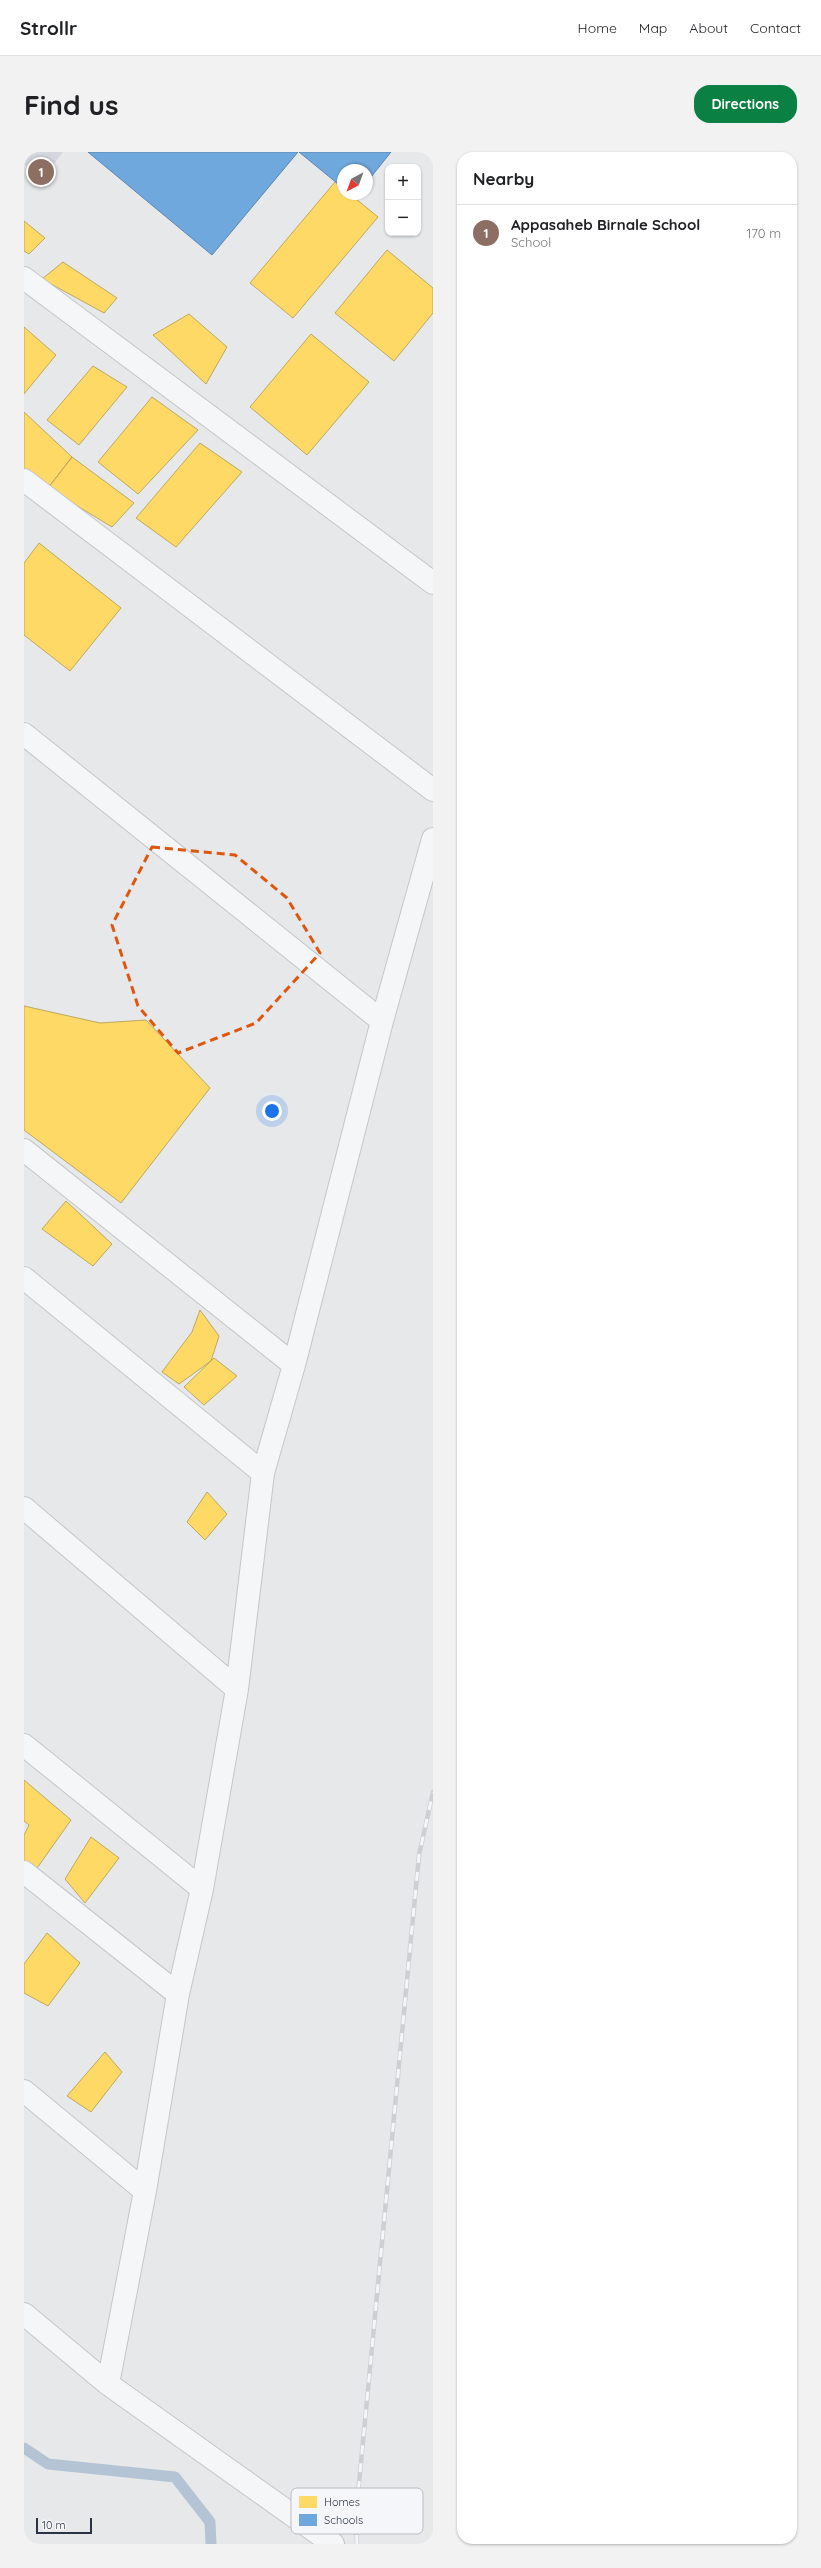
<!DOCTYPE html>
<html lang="en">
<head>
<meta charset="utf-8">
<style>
	body { margin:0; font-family:Quicksand,sans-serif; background:#f2f2f2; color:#202124 }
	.controls { position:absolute; right:12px; top:12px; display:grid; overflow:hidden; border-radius:8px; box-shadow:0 1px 3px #0004 }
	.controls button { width:36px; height:36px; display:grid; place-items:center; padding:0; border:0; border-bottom:1px solid #e0e0e0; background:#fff; color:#202124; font:20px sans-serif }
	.compass { position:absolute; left:313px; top:12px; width:36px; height:36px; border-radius:50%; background:#fff; box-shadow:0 1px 3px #0004; rotate:221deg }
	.scale { position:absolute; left:12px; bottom:10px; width:56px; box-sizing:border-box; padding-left:4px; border:2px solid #2b3445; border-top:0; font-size:11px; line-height:14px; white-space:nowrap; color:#2b3445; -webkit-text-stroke:3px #f4f6f9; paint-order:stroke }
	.you { position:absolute; left:248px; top:959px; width:14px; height:14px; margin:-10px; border:3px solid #fff; border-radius:50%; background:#1a73e8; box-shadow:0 0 0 6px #1a73e833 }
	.badge { display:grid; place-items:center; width:26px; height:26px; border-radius:50%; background:#0b8043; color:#fff; font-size:13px; font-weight:700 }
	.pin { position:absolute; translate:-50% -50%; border:2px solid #fff; box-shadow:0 1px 4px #0006 }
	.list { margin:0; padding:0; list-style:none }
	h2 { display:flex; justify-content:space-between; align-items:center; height:52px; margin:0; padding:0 16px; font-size:17px }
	h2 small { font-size:13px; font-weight:400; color:#757577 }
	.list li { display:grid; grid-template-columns:26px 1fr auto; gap:12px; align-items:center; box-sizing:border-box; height:56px; padding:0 16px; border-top:1px solid #e0e0e0 }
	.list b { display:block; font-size:15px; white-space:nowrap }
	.list p { margin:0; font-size:13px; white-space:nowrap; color:#757577 }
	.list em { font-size:13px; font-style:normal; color:#757577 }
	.map { position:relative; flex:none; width:409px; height:2392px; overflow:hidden; border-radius:16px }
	header { display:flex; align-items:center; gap:24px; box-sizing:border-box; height:56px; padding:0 20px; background:#fff; border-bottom:1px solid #e0e0e0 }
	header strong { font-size:19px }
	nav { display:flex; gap:22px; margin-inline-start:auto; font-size:14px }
	.intro { display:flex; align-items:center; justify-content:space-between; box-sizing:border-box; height:96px; padding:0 24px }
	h1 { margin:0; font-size:28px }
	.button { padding:10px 18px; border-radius:16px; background:#0b8043; color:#fff; font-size:14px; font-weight:700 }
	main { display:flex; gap:24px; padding:0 24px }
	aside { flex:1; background:#fff; border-radius:16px; box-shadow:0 1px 3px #0004 }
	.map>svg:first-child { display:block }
	.built { fill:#d4d7dd }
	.homes { fill:#ffd966; stroke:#bfa85c }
	.schools { fill:#6fa8dc; stroke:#5b85af }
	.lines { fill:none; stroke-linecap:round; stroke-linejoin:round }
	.stream { stroke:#b4c4d5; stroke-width:11 }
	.street-casing { stroke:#c4c6c8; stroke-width:24 }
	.street { stroke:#f5f6f7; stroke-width:22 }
	.rail-casing { stroke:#cecfd2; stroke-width:4.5 }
	.rail { stroke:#f4f6f9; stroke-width:3; stroke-dasharray:9; stroke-linecap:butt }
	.marked { fill:none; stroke:#df570f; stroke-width:3; stroke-dasharray:8 5; stroke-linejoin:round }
	.key { fill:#f4f6f9; stroke:#b8bcc3; stroke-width:1 }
	.key-label { font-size:11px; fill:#2b3445 }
</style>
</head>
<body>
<header>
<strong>Strollr</strong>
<nav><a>Home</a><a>Map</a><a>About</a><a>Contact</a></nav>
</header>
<div class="intro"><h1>Find us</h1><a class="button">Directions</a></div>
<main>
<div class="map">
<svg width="409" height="2392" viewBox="0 0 409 2392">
	<rect width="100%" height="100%" fill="#e6e8ea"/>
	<path class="built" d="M0,0H39L18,27L0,12Z"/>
	<path class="homes" d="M311,30L319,36V42H326L354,65L269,166L226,131Z
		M0,69L21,86L5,102L0,99Z
		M363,98L409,136V161L370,209L311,161Z
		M39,110L93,146L80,161L18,127Z
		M165,162L203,195L182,232L129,183Z
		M0,175L32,203L0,242Z
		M287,182L345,230L283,303L226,255Z
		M69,214L103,235L55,293L23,268Z
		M128,245L174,278L114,342L74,310Z
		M0,260L48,305L24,336L0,316Z
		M176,291L218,320L152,395L112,366Z
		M48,305L110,351L88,375L24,336Z
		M15,391L97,456L46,519L0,483V411Z
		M0,854L76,871L122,868L186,936L97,1051L0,978Z
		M42,1049L88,1092L69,1114L18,1077Z
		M176,1158L195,1184L187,1209L155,1232L138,1220L168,1180Z
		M190,1206L213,1224L180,1253L160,1235Z
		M183,1340L203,1362L181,1388L163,1370Z
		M0,1628L47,1668L11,1719L0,1710V1683L5,1673L0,1669Z
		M67,1685L95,1706L61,1751L41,1727Z
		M23,1781L56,1811L24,1854L0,1841V1812Z
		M81,1900L98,1920L67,1960L43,1944Z"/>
	<path class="schools" d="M64,0H274L188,103Z
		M275,0H367L343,30V18H319V36Z"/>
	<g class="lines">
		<path class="stream" d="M0,2296L24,2312L151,2325L186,2370L187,2392"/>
		<defs>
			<path id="street" d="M0,126L409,431
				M0,328L409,638
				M0,582L358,869
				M0,998L270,1213
				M0,1126L239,1321
				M0,1356L213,1537
				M0,1593L178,1737
				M0,1720L154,1842
				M0,1939L121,2039
				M0,2162L84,2232L309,2392
				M84,2232L121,2039L154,1842L178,1737L213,1537L239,1321L270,1213L358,869L409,687"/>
		</defs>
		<use href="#street" class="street-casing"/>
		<use href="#street" class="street"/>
		<defs>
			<path id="rail" d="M333,2392L332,2363L395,1703L409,1640"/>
		</defs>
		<use href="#rail" class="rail-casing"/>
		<use href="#rail" class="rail"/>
	</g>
	<path class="marked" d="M128,695L211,703L263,746L296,801L232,871L154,901L114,854L88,773Z"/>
	<rect x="267" y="2336" width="132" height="46" rx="6" class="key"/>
	<rect x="275" y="2344" width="18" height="12" fill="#ffd966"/>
	<rect x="275" y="2362" width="18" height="12" fill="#6fa8dc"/>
	<g class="key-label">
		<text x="300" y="2354">Homes</text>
		<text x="300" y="2372">Schools</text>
	</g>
</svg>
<div class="controls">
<button>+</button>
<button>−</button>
</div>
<svg class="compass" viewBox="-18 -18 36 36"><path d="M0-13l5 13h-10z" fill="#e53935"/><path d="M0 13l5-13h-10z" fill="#757577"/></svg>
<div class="scale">10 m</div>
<div class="you"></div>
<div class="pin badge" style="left:17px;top:20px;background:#8d6e63">1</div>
</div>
<aside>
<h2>Nearby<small></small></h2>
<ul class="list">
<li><span class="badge" style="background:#8d6e63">1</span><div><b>Appasaheb Birnale School</b><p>School</p></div><em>170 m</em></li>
</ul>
</aside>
</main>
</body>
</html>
